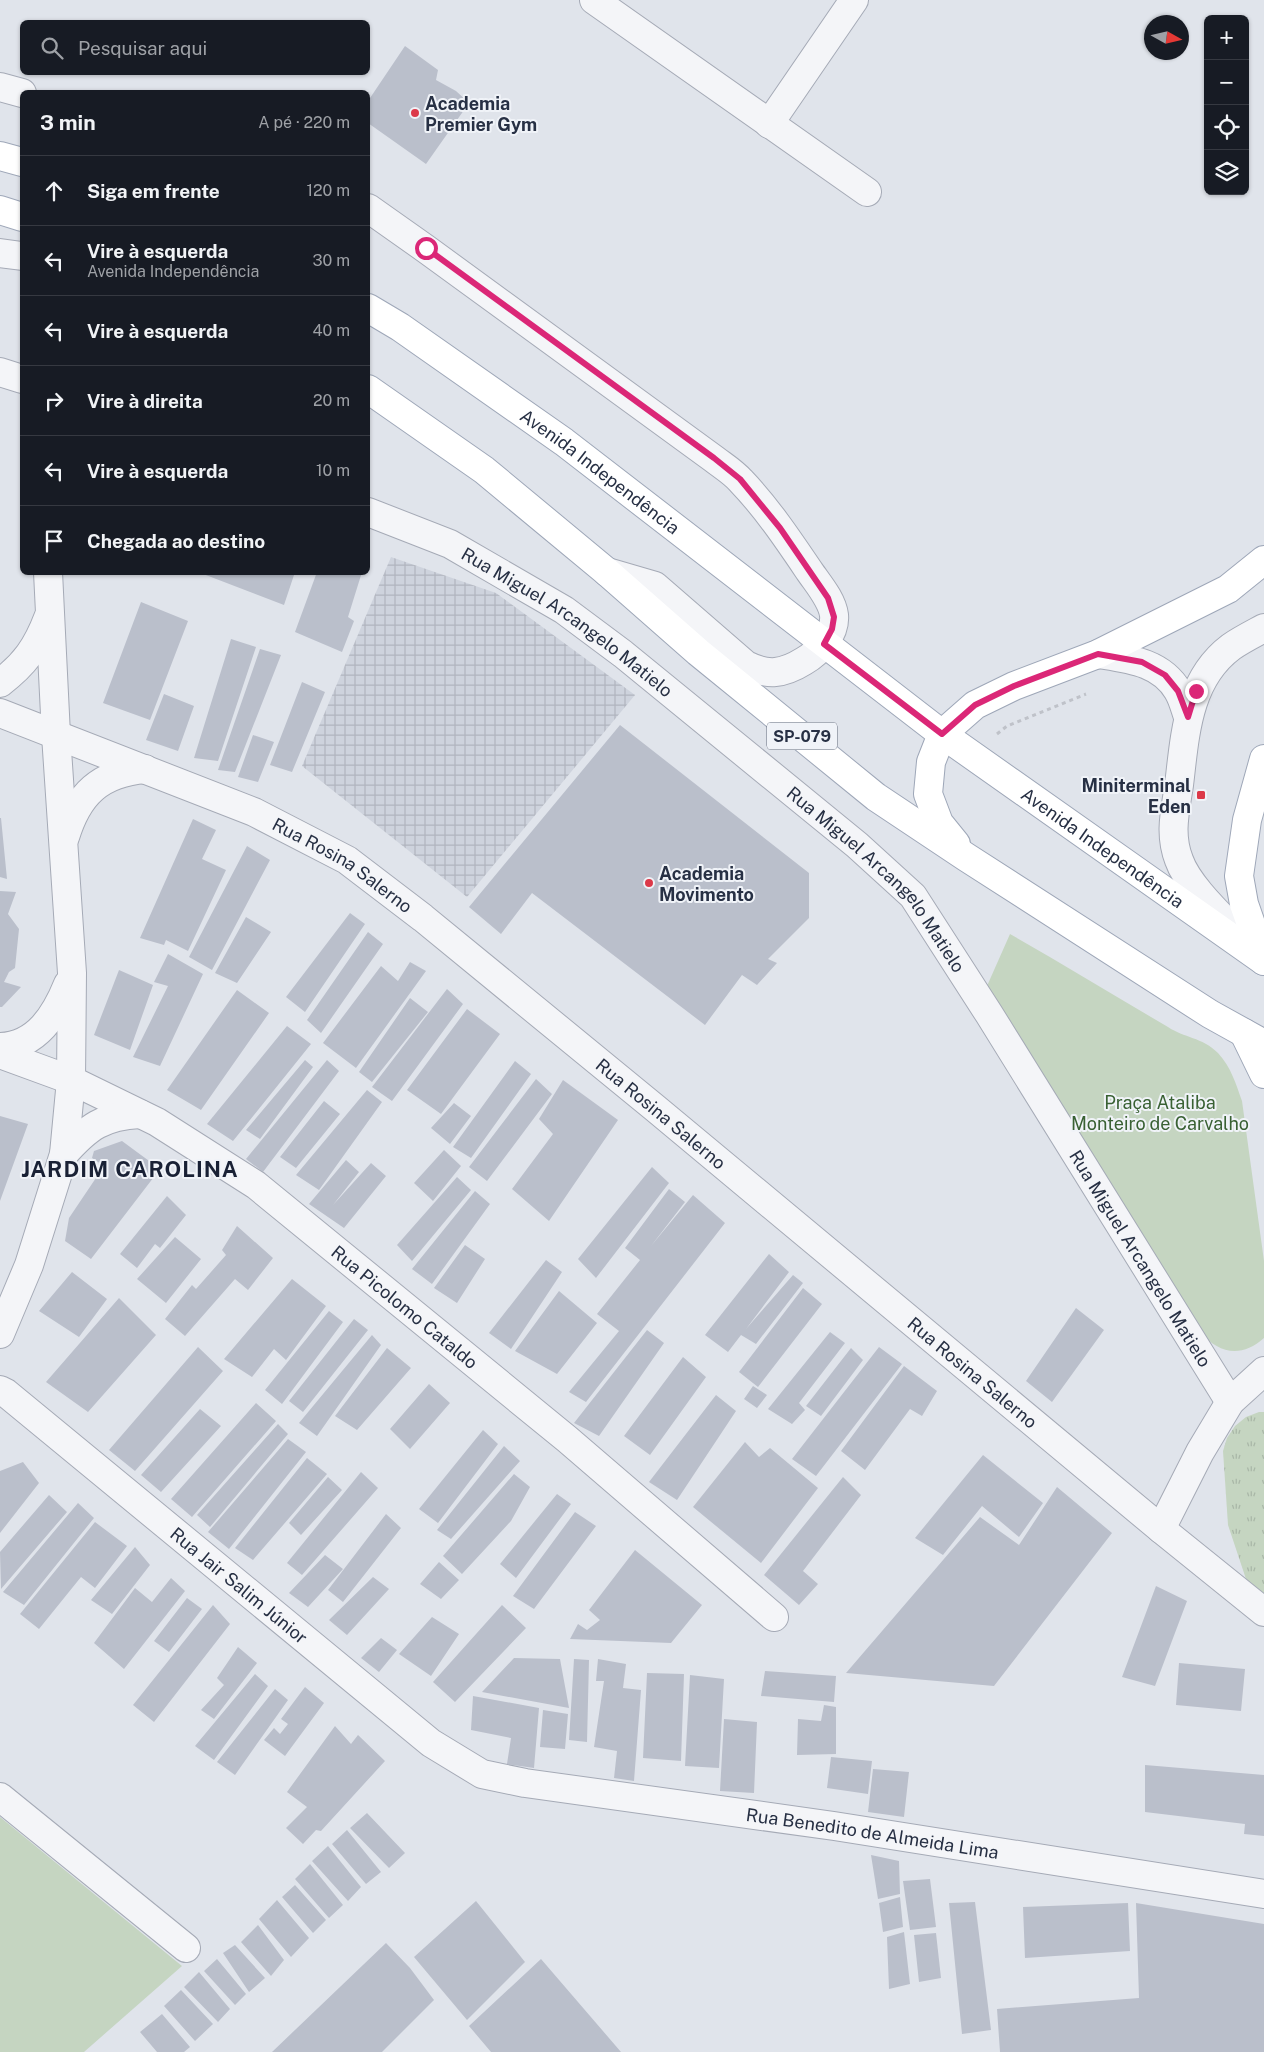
<!DOCTYPE html>
<html lang="pt">
<head>
<meta charset="utf-8">
<style>
	body { margin:0; font-family:"Public Sans",sans-serif; background:#20242c; color:#f1f3f6 }
	.controls { position:absolute; right:15px; top:15px; display:grid; overflow:hidden; border-radius:8px; box-shadow:0 1px 4px #0004 }
	.controls button { width:45px; height:45px; display:grid; place-items:center; padding:0; border:0; border-bottom:1px solid #363941; background:#171b24; color:#f1f3f6; font:25px sans-serif }
	.compass { position:absolute; left:1144px; top:15px; width:45px; height:45px; border-radius:50%; background:#171b24; box-shadow:0 1px 4px #0004; rotate:98deg }
	.stop { position:absolute; width:15px; height:15px; margin:-11px; border:4px solid #db2777; border-radius:50%; background:#fff }
	.stop.end { background:#db2777; border-color:#fff; box-shadow:0 1px 5px #0008 }
	.list { margin:0; padding:0; list-style:none }
	h2 { display:flex; justify-content:space-between; align-items:center; height:65px; margin:0; padding:0 20px; font-size:21px }
	h2 small { font-size:16px; font-weight:400; color:#9ea1a6 }
	.list li { display:grid; grid-template-columns:32px 1fr auto; gap:15px; align-items:center; box-sizing:border-box; height:70px; padding:0 20px; border-top:1px solid #363941 }
	.list b { display:block; font-size:19px; white-space:nowrap }
	.list p { margin:0; font-size:16px; white-space:nowrap; color:#9ea1a6 }
	.list em { font-size:16px; font-style:normal; color:#9ea1a6 }
	.icon { flex:none; width:28px; height:28px; fill:none; stroke:currentColor; stroke-width:2; stroke-linecap:round; stroke-linejoin:round }
	.map { position:relative; flex:none; width:1264px; height:2052px; overflow:hidden }
	.search { position:absolute; background:#171b24; box-shadow:0 1px 4px #0004; left:20px; top:20px; width:350px; height:55px; display:flex; align-items:center; gap:12px; box-sizing:border-box; padding:0 18px; border-radius:8px; color:#9ea1a6; font-size:19px }
	.panel { position:absolute; background:#171b24; box-shadow:0 1px 4px #0004; left:20px; top:90px; width:350px; height:485px; border-radius:8px }
	.map>svg:first-child { display:block }
	.industrial { fill:url(#industrial-grid) }
	.grass { fill:url(#grass-tufts) }
	.park { fill:#c5d5c1 }
	.building { fill:#babfcb }
	.lines { fill:none; stroke-linecap:round; stroke-linejoin:round }
	.minor-casing { stroke:#a5aab6; stroke-width:30 }
	.major-casing { stroke:#9ea7b8; stroke-width:30 }
	.path { stroke:#bfc2c9; stroke-width:3; stroke-dasharray:4 4; stroke-linecap:butt }
	.minor { stroke:#f4f5f8; stroke-width:28 }
	.major { stroke:#fff; stroke-width:28 }
	.route { stroke:#db2777; stroke-width:6 }
	.poi-dot { fill:#dc3949; stroke:#f0f3f8; stroke-width:2 }
	.labels { text-anchor:middle; dominant-baseline:central; stroke-width:4; stroke-linejoin:round; paint-order:stroke }
	.shield { fill:#f0f3f8; stroke:#636a7a; stroke-width:1 }
	.shield-label { font-size:16px; font-weight:bold; fill:#273044 }
	.poi-label { font-size:18px; font-weight:bold; fill:#273044; stroke:#f0f3f8; text-anchor:start }
	.street-label { font-size:18px; fill:#273044; stroke:#f0f3f8 }
	.park-label { font-size:18px; fill:#396133; stroke:#f0f3f8 }
	.district-label { font-size:22px; font-weight:bold; letter-spacing:1px; fill:#192135; stroke:#f0f3f8 }
</style>
</head>
<body>
<div class="map">
<svg width="1264" height="2052" viewBox="0 0 1264 2052">
	<defs>
		<pattern id="industrial-grid" width="8" height="8" patternUnits="userSpaceOnUse" patternTransform="scale(1.25)"><rect width="8" height="8" fill="#ced3dd"/><path d="M0 4h8M4 0v8" fill="none" stroke="#b1b5bf"/></pattern>
		<pattern id="grass-tufts" width="24" height="20" patternUnits="userSpaceOnUse" patternTransform="scale(1.25)"><rect width="24" height="20" fill="#c5d5c1"/><path d="M3 7l-1-3M5 7V3M7 7l1-3M15 17l-1-3M17 17v-4M19 17l1-3" fill="none" stroke="#a9b7a7"/></pattern>
	</defs>
	<rect width="100%" height="100%" fill="#e0e4eb"/>
	<path class="industrial" d="M391,557L496,593L635,695L467,897L302,766Z"/>
	<path class="grass" d="M1259,1412H1264V1598L1248,1585L1228,1525L1223,1451L1227,1438L1235,1426L1246,1417Z"/>
	<path class="park" d="M1010,934C1063,964 1115,996 1168,1027C1184,1038 1202,1037 1218,1053C1231,1067 1236,1084 1242,1101L1264,1261V1338C1242,1358 1218,1354 1201,1332L987,986Z
		M0,1817L182,1966L84,2052H0Z"/>
	<path class="building" d="M405,46L438,70L436,80L456,91L469,103L426,164L368,123V101Z
		M198,572H295L284,605Z
		M317,572H362L348,617L354,621L342,652L295,632Z
		M141,602L188,621L150,720L103,703Z
		M231,639L256,647L218,761L194,758Z
		M260,649L281,655L235,772L218,770Z
		M302,682L325,692L292,772L270,765Z
		M164,694L194,706L178,751L146,740Z
		M620,725L809,873V918L768,959L777,963L757,985L742,975L705,1025L532,893L501,934L469,907Z
		M253,735L274,742L258,782L238,777Z
		M0,818H1L7,879L0,877Z
		M193,819L216,830L202,859L226,870L188,951L166,940L164,945L140,938Z
		M247,846L270,860L212,970L189,957Z
		M0,891L16,892L8,914L19,929L15,968L9,972L4,982L21,987L2,1007H0Z
		M350,913L365,924L305,1012L286,997Z
		M246,917L271,932L237,983L215,973Z
		M368,932L383,944L321,1033L307,1020Z
		M168,954L203,974L160,1066L133,1057L168,986L154,982Z
		M410,962L426,971L356,1068L323,1043L381,966L398,981Z
		M119,970L153,985L130,1050L94,1035Z
		M447,989L463,1004L392,1101L372,1087Z
		M237,990L269,1013L201,1110L167,1090Z
		M410,998L428,1012L372,1082L359,1072Z
		M467,1009L500,1034L441,1114L407,1090Z
		M287,1026L311,1044L233,1141L207,1124Z
		M305,1060L313,1067L260,1139L246,1130Z
		M327,1060L339,1071L263,1172L246,1159Z
		M515,1061L531,1074L471,1158L453,1147Z
		M536,1079L552,1094L487,1181L469,1167Z
		M563,1080L618,1120L549,1221L512,1189L553,1134L539,1119Z
		M367,1090L382,1102L319,1190L296,1175Z
		M324,1101L340,1114L296,1168L280,1157Z
		M454,1103L471,1116L450,1144L431,1128Z
		M0,1116L28,1124L0,1201Z
		M122,1141L160,1169L91,1259L65,1241L69,1218L104,1166L92,1158L94,1151Z
		M444,1150L461,1166L433,1201L414,1183Z
		M346,1160L359,1172L333,1205L371,1163L386,1176L344,1228L309,1204Z
		M652,1167L669,1183L596,1278L578,1259Z
		M457,1177L471,1190L412,1261L397,1245Z
		M669,1189L685,1202L651,1246L693,1195L725,1223L586,1402L569,1392L619,1331L597,1314L640,1260L625,1248Z
		M475,1191L490,1204L432,1284L412,1269Z
		M167,1196L186,1215L160,1248L155,1244L137,1268L120,1254Z
		M237,1226L273,1258L248,1290L235,1279L185,1336L165,1319L192,1285L196,1289L226,1255L222,1250Z
		M175,1237L201,1259L166,1303L137,1279Z
		M465,1245L485,1259L457,1303L434,1288Z
		M769,1254L789,1272L746,1329L793,1275L803,1283L756,1344L741,1335L728,1352L705,1335Z
		M546,1260L562,1272L511,1349L489,1333Z
		M72,1272L107,1299L79,1337L39,1311Z
		M292,1279L326,1306L286,1360L274,1349L252,1377L224,1359Z
		M803,1288L822,1304L758,1387L739,1372Z
		M559,1291L597,1323L557,1374L515,1351Z
		M119,1298L156,1335L88,1412L46,1382Z
		M1076,1308L1104,1330L1052,1402L1026,1381Z
		M329,1311L343,1322L282,1404L265,1390Z
		M354,1319L368,1330L303,1412L289,1401Z
		M647,1330L664,1343L599,1436L574,1423Z
		M830,1332L845,1343L799,1403L805,1410L792,1424L768,1409Z
		M372,1335L381,1345L317,1436L299,1423Z
		M198,1347L223,1371L135,1471L109,1450Z
		M879,1347L902,1364L816,1476L792,1459Z
		M387,1348L411,1368L357,1430L335,1416Z
		M851,1348L863,1360L821,1416L806,1406Z
		M683,1357L706,1377L650,1455L624,1436Z
		M904,1366L937,1391L922,1416L910,1409L865,1470L841,1451Z
		M429,1384L450,1403L410,1449L390,1429Z
		M753,1386L767,1395L757,1408L744,1399Z
		M716,1395L736,1411L677,1500L649,1482Z
		M256,1403L276,1421L192,1517L171,1499Z
		M200,1409L221,1426L161,1492L141,1475Z
		M278,1424L288,1434L210,1527L197,1515Z
		M483,1430L498,1444L438,1523L419,1509Z
		M288,1439L306,1452L229,1549L208,1532Z
		M745,1442L759,1457L770,1448L818,1488L761,1563L693,1507Z
		M504,1446L520,1461L451,1539L437,1530Z
		M983,1455L1043,1503L1019,1537L982,1506L943,1555L915,1538Z
		M307,1458L327,1474L253,1560L235,1548Z
		M23,1462L39,1483L0,1533V1471Z
		M361,1472L378,1488L302,1575L287,1563Z
		M514,1474L530,1487L511,1521L462,1574L443,1556Z
		M328,1477L342,1490L301,1535L289,1523Z
		M843,1477L861,1495L803,1571L818,1584L799,1605L764,1575Z
		M1057,1487L1112,1533L994,1686L846,1673L980,1517L1019,1545Z
		M557,1494L571,1504L516,1578L500,1564Z
		M49,1495L67,1512L1,1589L0,1552Z
		M78,1503L94,1518L24,1605L3,1592Z
		M575,1512L596,1526L534,1609L513,1596Z
		M386,1514L401,1528L343,1602L328,1590Z
		M95,1522L127,1546L95,1588L81,1577L39,1629L20,1614Z
		M135,1547L150,1565L112,1614L91,1600Z
		M635,1550L702,1605L671,1643L570,1639L578,1624L587,1630L600,1620L589,1610Z
		M325,1555L343,1569L308,1607L289,1593Z
		M439,1562L459,1580L441,1599L420,1584Z
		M373,1577L389,1589L347,1635L329,1620Z
		M171,1578L185,1591L124,1669L94,1643L135,1588L152,1602Z
		M1156,1586L1187,1601L1155,1686L1122,1677Z
		M187,1598L202,1609L169,1652L154,1641Z
		M213,1605L230,1624L154,1722L133,1705Z
		M502,1605L526,1628L455,1702L433,1682Z
		M432,1617L459,1634L431,1676L399,1654Z
		M381,1638L397,1650L379,1672L361,1658Z
		M238,1647L257,1663L214,1719L201,1710L224,1685L217,1678Z
		M514,1658L560,1659L569,1708L482,1692Z
		M574,1659L589,1660L587,1742L569,1740Z
		M598,1659L626,1664L623,1688L641,1690L634,1781L614,1778L617,1751L594,1747L604,1681H596Z
		M1179,1663L1245,1669L1241,1711L1176,1705Z
		M765,1671L836,1676L834,1702L761,1696Z
		M647,1673L684,1674L681,1761L643,1758Z
		M255,1674L268,1686L214,1760L195,1746Z
		M690,1675L724,1679L719,1768L685,1766Z
		M305,1687L324,1703L285,1756L264,1740L274,1728L280,1734L288,1724L281,1719Z
		M275,1689L288,1700L235,1775L217,1762Z
		M473,1696L539,1708L534,1768L507,1764L511,1738L471,1730Z
		M824,1705L836,1707V1754L797,1755L798,1719L821,1721Z
		M543,1710L568,1714L565,1749L540,1747Z
		M724,1719L757,1722L754,1793L720,1791Z
		M335,1726L351,1744L358,1735L385,1761L321,1831L316,1830L303,1844L286,1828L307,1807L287,1792Z
		M831,1757L872,1761L868,1794L827,1788Z
		M1145,1765L1264,1775V1836L1244,1834L1245,1824L1145,1812Z
		M873,1769L909,1772L904,1817L868,1812Z
		M367,1813L405,1853L389,1868L350,1828Z
		M347,1830L381,1872L366,1884L332,1844Z
		M328,1846L361,1887L348,1901L312,1861Z
		M871,1855L899,1861L900,1894L878,1899Z
		M310,1864L343,1905L329,1918L295,1879Z
		M930,1879L936,1927L910,1930L903,1881Z
		M295,1885L326,1920L313,1933L282,1897Z
		M900,1897L903,1927L883,1932L879,1903Z
		M277,1900L309,1938L291,1957L259,1919Z
		M476,1901L525,1962L467,2020L414,1957Z
		M975,1902L991,2030L962,2034L949,1903Z
		M1128,1903L1130,1951L1025,1958L1023,1907Z
		M1136,1903L1264,1924V2052H1000L997,2009L1139,1998Z
		M258,1925L284,1960L271,1976L241,1942Z
		M904,1932L910,1984L889,1989L887,1937Z
		M936,1933L941,1978L919,1982L914,1935Z
		M386,1943L410,1968L434,2000L382,2052H272Z
		M235,1945L265,1978L249,1992L223,1953Z
		M217,1959L246,1994L235,2005L204,1971Z
		M541,1959L621,2052H491L469,2026Z
		M199,1972L230,2009L218,2022L184,1987Z
		M181,1990L213,2024L195,2041L164,2006Z
		M162,2014L190,2047L184,2052H157L140,2032Z"/>
	<g class="lines">
		<defs>
			<g id="minor">
				<path d="M594,0L867,192"/>
				<path d="M0,87L22,93"/>
				<path d="M769,124L854,0"/>
				<path d="M368,208L426,249L714,459C723,466 733,472 741,481C767,508 789,541 810,572C819,585 832,600 834,615C836,634 818,653 804,661C783,674 768,676 746,665L655,586L607,572"/>
				<path d="M0,253L22,256"/>
				<path d="M0,372L22,379"/>
				<path id="s1" d="M368,512L450,544L564,610L623,654L857,845L913,896L989,1014L1230,1402"/>
				<path d="M1098,654C1129,659 1161,662 1178,691C1183,699 1185,709 1188,717"/>
				<path d="M0,683C25,664 37,647 48,618"/>
				<path id="s2" d="M0,713L254,812L347,860L423,918L655,1108L1161,1529L1264,1612"/>
				<path d="M65,837C78,794 100,773 145,769"/>
				<path d="M1241,937C1222,917 1188,886 1179,860C1169,834 1175,812 1179,785C1185,736 1187,680 1231,647C1241,640 1253,634 1264,628"/>
				<path d="M0,1047C37,1046 56,1014 68,984"/>
				<path id="s3" d="M0,1054L71,1080L157,1122L256,1185L567,1439L774,1617"/>
				<path d="M64,1154C88,1127 103,1116 140,1114"/>
				<path d="M0,1334L29,1265L64,1154L71,1080L72,973L56,735L48,572"/>
				<path id="s4" d="M0,1390L6,1393L431,1743L482,1774L525,1783L834,1826L1264,1894"/>
				<path d="M1161,1529L1200,1452L1230,1402L1264,1371"/>
				<path d="M0,1797L186,1948"/>
			</g>
			<g id="major">
				<path d="M0,156L22,162"/>
				<path d="M0,210L22,217"/>
				<path id="s5" d="M368,308L400,327L564,442L942,734L1264,961"/>
				<path d="M368,389L484,470L607,572L698,652L876,797L966,857L1210,1014L1264,1044"/>
				<path d="M956,844L939,823L928,794L931,762L942,734L975,705L1014,686L1098,654L1228,589L1264,560"/>
				<path d="M1264,961L1244,904L1239,876L1247,820L1264,759"/>
				<path d="M1244,1033L1264,1074"/>
			</g>
		</defs>
		<use href="#minor" class="minor-casing"/>
		<use href="#major" class="major-casing"/>
		<path class="path" d="M997,734L1007,726L1086,694"/>
		<use href="#minor" class="minor"/>
		<use href="#major" class="major"/>
	</g>
	<g class="lines">
		<path class="route" d="M426,248L714,458L740,479L780,528L828,598L834,617L832,629L824,644L942,734L975,705L1014,686L1098,654L1142,662L1165,675L1178,691L1188,717L1196,691"/>
	</g>
	<g class="poi-dot">
		<circle cx="415" cy="113" r="5"/>
		<rect x="1196" y="790" width="10" height="10" rx="2.5"/>
		<circle cx="649" cy="883" r="5"/>
	</g>
	<g class="labels">
		<rect class="shield" x="767" y="722.5" width="70" height="27" rx="4"/>
		<g class="shield-label">
			<text x="802" y="736">SP-079</text>
		</g>
		<g class="poi-label">
			<text x="425" y="103">Academia<tspan x="425" dy="21">Premier Gym</tspan></text>
			<text x="1191" y="785" text-anchor="end">Miniterminal<tspan x="1191" dy="21">Eden</tspan></text>
			<text x="659" y="873">Academia<tspan x="659" dy="21">Movimento</tspan></text>
		</g>
		<g class="street-label">
			<text stroke="none"><textPath href="#s5" startOffset="284">Avenida Independência</textPath></text>
			<text stroke="none"><textPath href="#s1" startOffset="229">Rua Miguel Arcangelo Matielo</textPath></text>
			<text stroke="none"><textPath href="#s5" startOffset="912">Avenida Independência</textPath></text>
			<text stroke="none"><textPath href="#s2" startOffset="376">Rua Rosina Salerno</textPath></text>
			<text stroke="none"><textPath href="#s1" startOffset="634">Rua Miguel Arcangelo Matielo</textPath></text>
			<text stroke="none"><textPath href="#s2" startOffset="781">Rua Rosina Salerno</textPath></text>
			<text stroke="none"><textPath href="#s1" startOffset="1099">Rua Miguel Arcangelo Matielo</textPath></text>
			<text stroke="none"><textPath href="#s3" startOffset="481">Rua Picolomo Cataldo</textPath></text>
			<text stroke="none"><textPath href="#s2" startOffset="1186">Rua Rosina Salerno</textPath></text>
			<text stroke="none"><textPath href="#s4" startOffset="309">Rua Jair Salim Júnior</textPath></text>
			<text stroke="none"><textPath href="#s4" startOffset="1012">Rua Benedito de Almeida Lima</textPath></text>
		</g>
		<g class="park-label">
			<text x="1160" y="1102">Praça Ataliba<tspan x="1160" dy="21">Monteiro de Carvalho</tspan></text>
		</g>
		<g class="district-label">
			<text x="130" y="1169">JARDIM CAROLINA</text>
		</g>
	</g>
</svg>
<div class="controls">
<button>+</button>
<button>−</button>
<button><svg class="icon" aria-label="locate" viewBox="0 0 24 24"><circle cx="12" cy="12" r="6"/><path d="M12 2v4M12 18v4M2 12h4M18 12h4"/></svg></button>
<button><svg class="icon" aria-label="layers" viewBox="0 0 24 24"><path d="M12 4l9 5-9 5-9-5zM3 14l9 5 9-5"/></svg></button>
</div>
<svg class="compass" viewBox="-18 -18 36 36"><path d="M0-13l5 13h-10z" fill="#e53935"/><path d="M0 13l5-13h-10z" fill="#9ea1a6"/></svg>
<div class="stop" style="left:426px;top:248px"></div>
<div class="stop end" style="left:1196px;top:691px"></div>
<div class="search"><svg class="icon" aria-label="search" viewBox="0 0 24 24"><circle cx="10" cy="10" r="6"/><path d="M15 15l6 6"/></svg>Pesquisar aqui</div>
<section class="panel">
<h2>3 min<small>A pé · 220 m</small></h2>
<ul class="list">
<li><svg class="icon" aria-label="ahead" viewBox="0 0 24 24"><path d="M12 20V5M6 11l6-6 6 6"/></svg><div><b>Siga em frente</b></div><em>120 m</em></li>
<li><svg class="icon" aria-label="left" viewBox="0 0 24 24"><path d="M17 20v-9H6M10 6l-5 5 5 5"/></svg><div><b>Vire à esquerda</b><p>Avenida Independência</p></div><em>30 m</em></li>
<li><svg class="icon" aria-label="left" viewBox="0 0 24 24"><path d="M17 20v-9H6M10 6l-5 5 5 5"/></svg><div><b>Vire à esquerda</b></div><em>40 m</em></li>
<li><svg class="icon" aria-label="right" viewBox="0 0 24 24"><path d="M7 20v-9h11M14 6l5 5-5 5"/></svg><div><b>Vire à direita</b></div><em>20 m</em></li>
<li><svg class="icon" aria-label="left" viewBox="0 0 24 24"><path d="M17 20v-9H6M10 6l-5 5 5 5"/></svg><div><b>Vire à esquerda</b></div><em>10 m</em></li>
<li><svg class="icon" aria-label="arrive" viewBox="0 0 24 24"><path d="M6 21V4h12l-3 4 3 4H6"/></svg><div><b>Chegada ao destino</b></div></li>
</ul>
</section>
</div>
</body>
</html>
